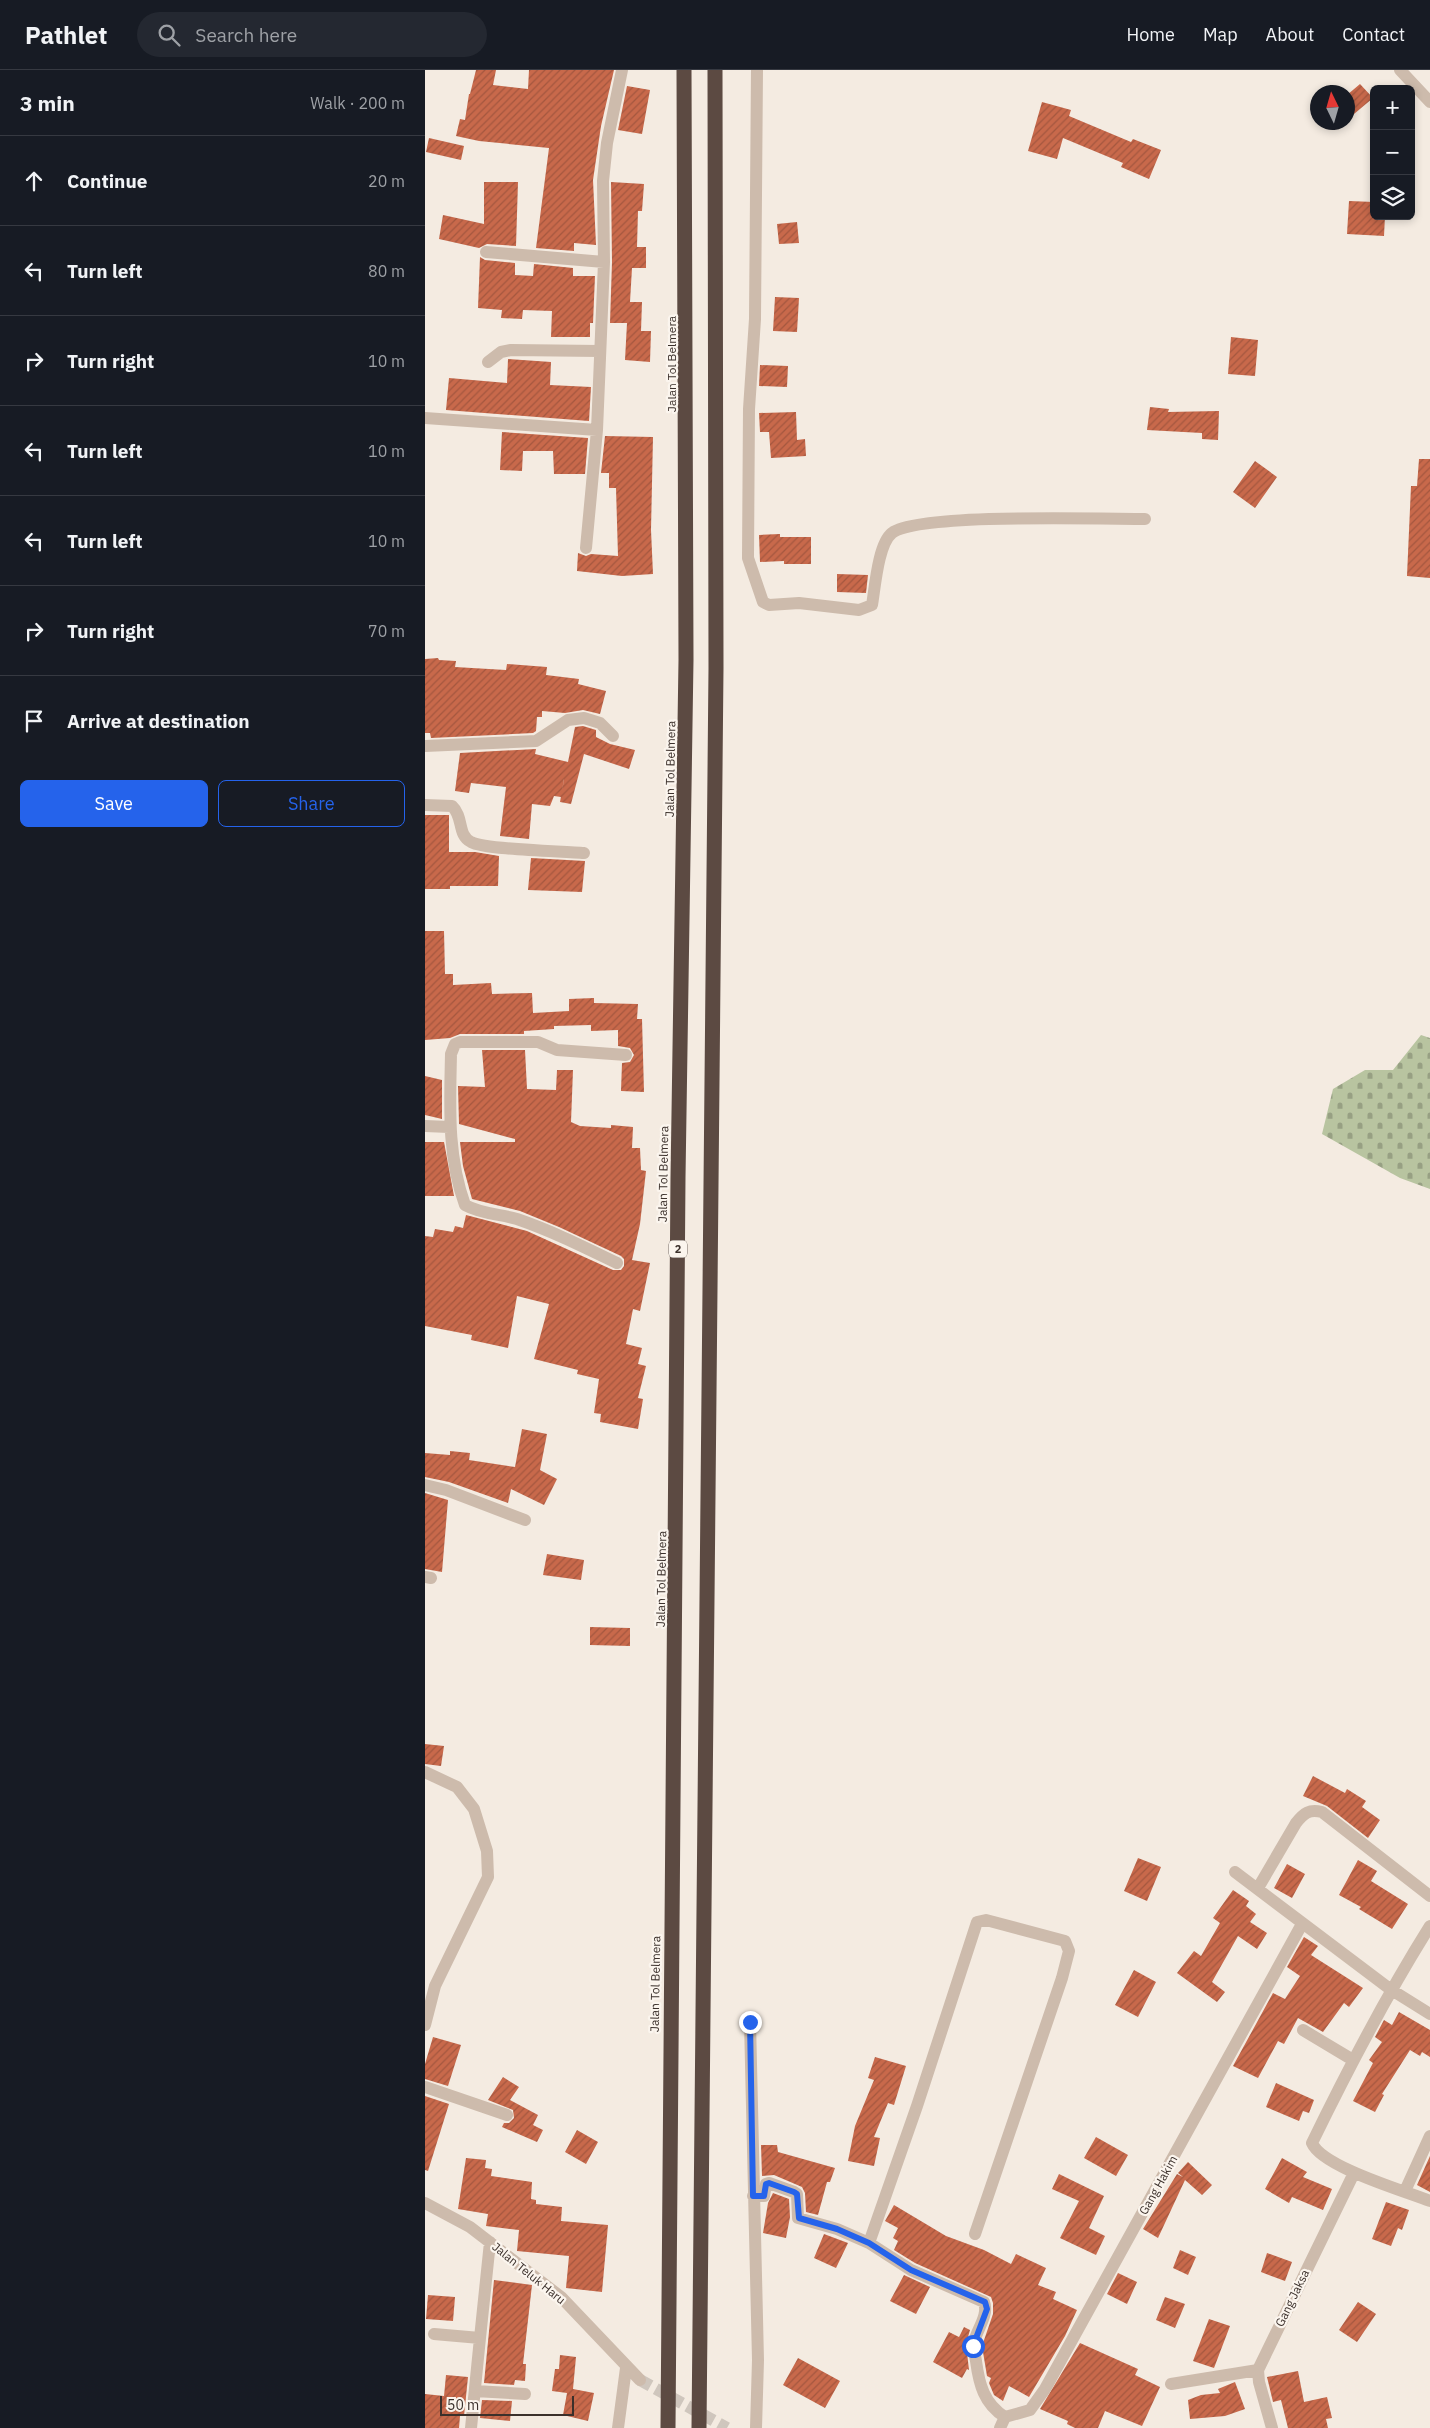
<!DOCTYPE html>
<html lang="en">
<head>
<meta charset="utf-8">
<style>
	body { margin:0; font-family:"IBM Plex Sans",sans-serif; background:#242831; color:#f1f3f6 }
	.controls { position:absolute; right:15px; top:15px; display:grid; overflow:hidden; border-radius:8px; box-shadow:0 2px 8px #0003 }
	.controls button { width:45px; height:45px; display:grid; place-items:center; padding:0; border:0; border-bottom:1px solid #363941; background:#171b24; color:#f1f3f6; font:25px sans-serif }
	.compass { position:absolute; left:885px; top:15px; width:45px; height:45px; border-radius:50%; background:#171b24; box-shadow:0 2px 8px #0003; rotate:355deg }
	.scale { position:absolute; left:15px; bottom:12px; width:134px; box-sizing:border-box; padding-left:5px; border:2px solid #3b302b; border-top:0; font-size:14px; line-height:18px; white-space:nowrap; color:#3b302b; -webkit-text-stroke:4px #fbf5ee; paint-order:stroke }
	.stop { position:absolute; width:15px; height:15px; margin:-11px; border:4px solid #2563eb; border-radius:50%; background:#fff }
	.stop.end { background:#2563eb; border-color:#fff; box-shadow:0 1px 5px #0008 }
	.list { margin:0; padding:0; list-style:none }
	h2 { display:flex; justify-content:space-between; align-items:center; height:65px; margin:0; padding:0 20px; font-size:21px }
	h2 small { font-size:16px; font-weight:400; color:#9ea1a6 }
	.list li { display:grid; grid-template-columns:32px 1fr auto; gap:15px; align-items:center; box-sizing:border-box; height:90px; padding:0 20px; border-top:1px solid #363941 }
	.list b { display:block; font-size:19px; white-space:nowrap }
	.list em { font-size:16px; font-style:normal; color:#9ea1a6 }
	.actions { display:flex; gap:10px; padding:15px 20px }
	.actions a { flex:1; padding:11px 0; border:1px solid #2563eb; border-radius:8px; text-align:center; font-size:18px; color:#2563eb }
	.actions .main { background:#2563eb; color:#fff }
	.icon { flex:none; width:28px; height:28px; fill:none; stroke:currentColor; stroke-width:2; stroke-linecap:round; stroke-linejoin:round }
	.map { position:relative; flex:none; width:1005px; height:2358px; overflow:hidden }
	header { display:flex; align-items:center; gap:30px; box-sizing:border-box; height:70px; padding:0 25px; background:#171b24; border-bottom:1px solid #363941 }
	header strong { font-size:24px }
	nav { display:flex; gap:28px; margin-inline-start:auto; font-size:18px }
	.search { width:350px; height:45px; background:#242831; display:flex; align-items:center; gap:12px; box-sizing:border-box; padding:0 18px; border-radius:28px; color:#9ea1a6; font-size:19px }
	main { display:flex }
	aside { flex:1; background:#171b24 }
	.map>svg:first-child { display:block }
	.cemetery { fill:url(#cemetery-stones) }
	.building { fill:url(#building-hatch) }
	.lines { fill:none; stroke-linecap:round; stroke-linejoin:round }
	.minor-tunnel { stroke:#cfc6bd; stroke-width:12; stroke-dasharray:12 6; stroke-linecap:butt }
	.minor { stroke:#cdbbac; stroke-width:12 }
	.highway { stroke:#5c4a42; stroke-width:15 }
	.route { stroke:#2563eb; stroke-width:6 }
	.labels { text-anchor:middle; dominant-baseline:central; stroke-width:4.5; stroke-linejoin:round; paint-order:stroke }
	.shield { fill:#fbf5ee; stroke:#756b66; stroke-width:1 }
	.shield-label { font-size:11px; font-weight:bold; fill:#3b302b }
	.street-label { font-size:12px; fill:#3b302b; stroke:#fbf5ee }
</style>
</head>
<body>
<header>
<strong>Pathlet</strong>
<div class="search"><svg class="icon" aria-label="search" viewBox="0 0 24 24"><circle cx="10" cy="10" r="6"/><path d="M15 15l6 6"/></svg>Search here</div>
<nav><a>Home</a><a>Map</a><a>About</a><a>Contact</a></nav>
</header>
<main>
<aside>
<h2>3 min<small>Walk · 200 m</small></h2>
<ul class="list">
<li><svg class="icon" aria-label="ahead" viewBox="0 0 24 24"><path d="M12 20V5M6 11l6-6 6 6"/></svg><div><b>Continue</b></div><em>20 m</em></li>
<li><svg class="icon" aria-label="left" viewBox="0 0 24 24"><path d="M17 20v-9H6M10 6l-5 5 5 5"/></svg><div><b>Turn left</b></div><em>80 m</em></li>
<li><svg class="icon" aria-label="right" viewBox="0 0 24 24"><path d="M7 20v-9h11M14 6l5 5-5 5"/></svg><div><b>Turn right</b></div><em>10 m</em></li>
<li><svg class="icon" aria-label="left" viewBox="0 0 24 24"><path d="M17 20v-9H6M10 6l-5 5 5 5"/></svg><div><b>Turn left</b></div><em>10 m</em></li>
<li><svg class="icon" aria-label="left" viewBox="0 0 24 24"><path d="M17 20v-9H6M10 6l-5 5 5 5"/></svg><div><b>Turn left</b></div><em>10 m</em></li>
<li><svg class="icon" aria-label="right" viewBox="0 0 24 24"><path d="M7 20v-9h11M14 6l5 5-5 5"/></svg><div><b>Turn right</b></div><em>70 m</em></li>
<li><svg class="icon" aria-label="arrive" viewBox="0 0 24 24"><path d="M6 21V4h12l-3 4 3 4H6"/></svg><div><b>Arrive at destination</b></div></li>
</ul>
<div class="actions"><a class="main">Save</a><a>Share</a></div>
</aside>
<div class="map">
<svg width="1005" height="2358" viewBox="0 0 1005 2358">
	<defs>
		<pattern id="cemetery-stones" width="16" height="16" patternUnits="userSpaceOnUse" patternTransform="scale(1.25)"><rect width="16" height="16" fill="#b8c4a0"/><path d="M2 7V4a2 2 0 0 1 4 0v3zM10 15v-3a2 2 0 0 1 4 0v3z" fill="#97a083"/></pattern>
		<pattern id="building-hatch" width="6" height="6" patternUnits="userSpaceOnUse" patternTransform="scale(1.25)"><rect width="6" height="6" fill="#c8694b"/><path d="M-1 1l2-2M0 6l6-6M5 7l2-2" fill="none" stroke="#a4573f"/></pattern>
	</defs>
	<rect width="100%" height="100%" fill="#f4ebe1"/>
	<path class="cemetery" d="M996,965L1005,968V1119L975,1108L897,1064L908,1019L940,1000H968Z"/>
	<path class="building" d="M51,0H71L68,15L103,19L104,0H189L176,56L168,110L171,175L149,173V181L111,178L124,78L54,71L31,66L35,49L40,50L44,24H45Z
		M935,14L948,28L929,44L922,36V25Z
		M202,16L225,20L217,64L193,60Z
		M617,32L646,40L644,46L706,72L708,69L736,80L724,109L696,97L698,93L638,68L632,89L603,81Z
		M4,68L39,76L36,90L1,82Z
		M59,112H93L91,176L62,174L54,178L14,169L18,145L59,154Z
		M186,112L219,114L217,141H213L212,177H221V198H207L205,232H217L216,261H226L225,292L200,290L202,253H185L187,192Z
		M924,131L949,132V146H960L959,166L922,164Z
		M372,152L374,173L354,174L352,154Z
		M55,187L60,190L90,193V205L108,206L109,194L148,198V206H170L168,253H165V267H126L127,241L98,240L97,249L76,248L77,240L53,238Z
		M350,227L374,228L372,262L348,261Z
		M806,267L833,270L830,306L803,304Z
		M83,289L126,292L125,315L166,317L164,351L21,340L24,308L82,313Z
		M335,295L363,296L362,317L334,316Z
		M725,337L744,339L743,342L794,341L793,370L777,369V363L722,360Z
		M371,342L372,370L380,369L381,386L346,388L344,362H335L334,343Z
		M77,362L163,368L160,404H129L128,381H98L97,401L75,400Z
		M180,366L228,367L226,460L228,504L197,506L152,501L153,483L161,486L166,484L193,486L191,418H184V403H176Z
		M994,389H1005V508L982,506L986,416H992Z
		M830,391L852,407L830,438L808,422Z
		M355,464V467H386V494H359V491L335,492L334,465Z
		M412,504L443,505L441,523L412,522Z
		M13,588L14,590L31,591L30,597L81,600L82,594L122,597L121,605L154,609L153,614L181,621L175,644L158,640L140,643L117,641V647H112L111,661L108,663L6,668L5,663H0V589Z
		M158,656L171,660V667L185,674L210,680L204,699L159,684L146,734L135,732L139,710V709L136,727L129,726L125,736L107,734L104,769L75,766L81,717L46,713L44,723L30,721L35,683L111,679L110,684L143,692L150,657Z
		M0,745H24V782H50L74,786L73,816H25V819H0Z
		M106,788L160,791L157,822L103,820Z
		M0,861H19L20,904H28V915L66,913L67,924L107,923L108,943L144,941V929L169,928V933L213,934L212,949H217L219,1022L196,1021L197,993L205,992L209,985L205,978L193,976V960L166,961V955L129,956V959L99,961V964H35L25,968L0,970Z
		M57,980H100L102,1019L131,1020L132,1000H148L146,1052L155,1056L186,1058V1055L208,1057L207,1078H215L216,1100L221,1101L215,1154L207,1190L225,1193L215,1241L208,1239L201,1274L217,1278L213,1294L221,1296L213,1328L218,1329L213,1359L175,1352L176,1344L169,1343L174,1309L152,1304L153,1300L109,1289L124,1234L92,1226L83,1278L46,1270L47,1265L0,1256V1166L8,1167L10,1159L28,1162L30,1156L38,1158L41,1145L102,1161L188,1200H196L199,1196V1189L196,1186L134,1157L95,1141L47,1129L38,1096L35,1072H90V1069L34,1054L33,1016L60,1017Z
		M0,1006L17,1010V1049L0,1045Z
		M0,1072H19L29,1126H0Z
		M97,1359L122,1364L115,1400L132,1409L119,1435L86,1419L83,1433L24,1412L0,1407V1383L25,1385V1381L45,1383L44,1390L90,1397Z
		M0,1423L23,1430L17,1502L0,1499Z
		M122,1484L159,1490L156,1510L118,1505Z
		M165,1557L205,1558V1576L165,1575Z
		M0,1674L19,1676L16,1696L0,1694Z
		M888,1706L920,1723L922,1719L941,1731L937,1737L955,1750L943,1768L902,1736L878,1726Z
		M713,1788L736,1797L722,1831L699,1821Z
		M933,1790L952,1801L946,1811L983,1834L967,1859L934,1839L936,1837L914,1825Z
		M862,1794L880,1804L867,1828L849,1818Z
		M808,1820L824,1831L821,1836L831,1844L825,1852L842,1863L832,1879L813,1866L787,1912L800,1922L792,1932L752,1903L769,1881L776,1886L795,1853L788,1848Z
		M879,1867L893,1876L886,1885L938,1918L924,1937L919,1933L898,1962L873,1948L859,1974L853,1971L833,2008L808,1996L848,1923L860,1929L875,1906L862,1897Z
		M709,1900L731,1912L713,1947L690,1935Z
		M974,1942L1005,1960V1987L997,1982L995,1986L985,1980L957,2024L959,2025L950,2042L928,2031L948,1993L944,1990L957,1972L950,1967L959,1950L967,1955Z
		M8,1967L36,1975L23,2016L0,2009V1994Z
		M450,1987L481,1996L469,2035L463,2033L449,2067L455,2068L449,2096L423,2091L430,2056L449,2010L443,2008Z
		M78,2007L94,2017L85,2030L113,2045L108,2055L118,2060L112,2072L77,2057L79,2053H84L89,2048L88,2040L63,2030Z
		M851,2013L889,2030L884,2043L878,2041L874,2051L841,2037Z
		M0,2026L24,2034L3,2101L0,2100Z
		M152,2060L173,2072L161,2094L140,2082Z
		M671,2067L703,2085L691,2106L659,2088Z
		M336,2075H352L353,2082L410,2098L405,2112H402L393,2145L381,2142L380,2123L377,2117L349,2105L337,2106Z
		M1005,2086V2122L992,2115Z
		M41,2088L61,2090L60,2098L67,2099L66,2106L107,2112L106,2129L111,2130V2134L137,2137L136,2151L183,2155L177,2222L141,2218L144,2186L92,2181L94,2160L61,2156L63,2144L33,2139Z
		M857,2088L882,2102L878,2107L907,2119L898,2140L867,2127L864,2133L840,2119Z
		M763,2092L787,2115L777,2125L760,2110L733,2168L718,2159L752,2104L758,2107L753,2103Z
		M634,2104L679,2126L664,2158L680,2166L671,2185L635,2168L654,2131L627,2119Z
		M348,2123L364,2129L365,2147L361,2168L338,2163L343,2133Z
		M961,2132L984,2140L977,2160L973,2158L966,2176L947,2169Z
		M469,2135L521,2166L559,2180L586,2194L591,2184L621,2198L613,2215L631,2222L628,2229L652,2240L640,2266L604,2327L584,2316L578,2331L569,2325L564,2313L566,2308L562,2306L557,2276L568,2244V2233L566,2227L490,2193L469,2180L473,2171L468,2168L473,2158L460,2151Z
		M399,2164L423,2173L411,2198L389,2188Z
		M755,2180L771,2187L763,2205L748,2198Z
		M842,2183L867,2192L860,2211L836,2202Z
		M693,2203L712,2212L702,2234L682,2224Z
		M479,2205L505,2217L491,2244L465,2231Z
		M69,2210L107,2215L98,2294H101L100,2311L90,2310L89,2315L59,2313Z
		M3,2225L30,2227L28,2251L1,2249Z
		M740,2227L760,2234L750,2258L731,2250Z
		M933,2232L951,2244L932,2272L914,2260Z
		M784,2249L805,2256L789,2298L768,2291Z
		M539,2257L545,2260L541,2274L544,2300L542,2299L537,2308L508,2292L524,2262L534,2267Z
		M655,2273L713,2299L710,2305L735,2317L717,2356L680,2341L673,2358H650L642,2354L643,2351L615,2339Z
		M135,2285L151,2287L148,2319L169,2323L163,2351L138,2345L142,2323L127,2321L130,2299H134Z
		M373,2288L415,2311L400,2338L358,2315Z
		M873,2301L879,2332L902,2327L907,2348L901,2349L903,2358H863L856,2330L848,2332L842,2307Z
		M21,2305L43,2307L39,2346H35L34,2358H0V2324L19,2326Z
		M810,2312L820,2339L800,2346L765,2349L763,2330L776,2325L795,2323L793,2319Z
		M57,2330L87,2331L85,2351L55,2348Z"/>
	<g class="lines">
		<path class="minor-tunnel" d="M215,2310L302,2358"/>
		<path class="minor" d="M332,0L330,249L324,339L323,488L338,532L344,535L374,533L434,540L447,535C450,518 453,474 467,463C494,443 677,449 720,449
			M975,0L1005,32
			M61,182L179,192
			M63,292L76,282L86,280L175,281
			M0,348L172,360
			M161,478L172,360L179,192L178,111L182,73L197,0
			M0,676L111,671L143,650L159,648L175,653L188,666
			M0,735L27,736C39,747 32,765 46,772C60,780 138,781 159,783
			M0,1056L24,1057
			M192,1193C159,1177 127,1161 92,1149C75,1144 56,1144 40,1135C22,1085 25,1036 26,984L30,974L35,972H113L132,980L201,985
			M0,1415L21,1420L100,1450
			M0,1507L6,1508
			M0,1702L32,1717L49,1739L62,1781L63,1807L10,1916L0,1955
			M810,1802L965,1919L1005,1944
			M833,1818L871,1753C879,1743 884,1739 897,1742L1005,1826
			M1005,1856C961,1926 923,1999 887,2073C897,2097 980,2121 1005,2131
			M325,1952L333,2290L331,2358
			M878,1960L928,1990
			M0,2017L82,2045
			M980,2121L1005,2066
			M328,2126H339L341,2114L344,2113L369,2122L372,2124L373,2148L412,2159L444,2173L486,2200L559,2232C564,2245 552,2259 549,2272C548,2278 550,2285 551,2291C554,2314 559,2334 580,2347
			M0,2133L45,2157L136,2227L215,2310
			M444,2173L492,2036L552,1852L561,1850L640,1871L644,1881L637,1908L550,2164
			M9,2264L55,2268L65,2172
			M746,2314L833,2300
			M50,2321L100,2324
			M46,2358L55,2268
			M193,2358L201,2298
			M575,2358L580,2347L605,2340L620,2319L877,1854
			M847,2358L834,2312L833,2300L929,2103"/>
		<path class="highway" d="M243,2358L253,1108L261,590L259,0
			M274,2358L291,598L290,0"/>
	</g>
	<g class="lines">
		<path class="route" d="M325,1952L328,2126H339L341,2114L344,2113L369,2122L372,2124L374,2148L412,2159L444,2173L486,2200L560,2232L562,2239L548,2276"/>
	</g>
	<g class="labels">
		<rect class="shield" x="244" y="1170.5" width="18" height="17" rx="4"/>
		<g class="shield-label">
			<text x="253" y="1179">2</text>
		</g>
		<g class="street-label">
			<text transform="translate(246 294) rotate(-90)">Jalan Tol Belmera</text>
			<text transform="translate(245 699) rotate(-89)">Jalan Tol Belmera</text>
			<text transform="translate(238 1104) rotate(-89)">Jalan Tol Belmera</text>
			<text transform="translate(236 1509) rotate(-89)">Jalan Tol Belmera</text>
			<text transform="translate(230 1914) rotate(-89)">Jalan Tol Belmera</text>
			<text transform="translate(733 2115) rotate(-61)">Gang Hakim</text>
			<text transform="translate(104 2203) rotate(39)">Jalan Teluk Haru</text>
			<text transform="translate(867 2228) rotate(-64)">Gang Jaksa</text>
		</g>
	</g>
</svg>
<div class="controls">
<button>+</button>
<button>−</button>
<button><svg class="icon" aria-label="layers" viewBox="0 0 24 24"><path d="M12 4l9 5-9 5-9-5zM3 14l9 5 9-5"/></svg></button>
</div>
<svg class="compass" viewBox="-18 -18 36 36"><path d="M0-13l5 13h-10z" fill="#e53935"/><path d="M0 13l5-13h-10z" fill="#9ea1a6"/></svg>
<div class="scale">50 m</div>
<div class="stop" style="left:548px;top:2276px"></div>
<div class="stop end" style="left:325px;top:1952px"></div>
</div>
</main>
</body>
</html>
